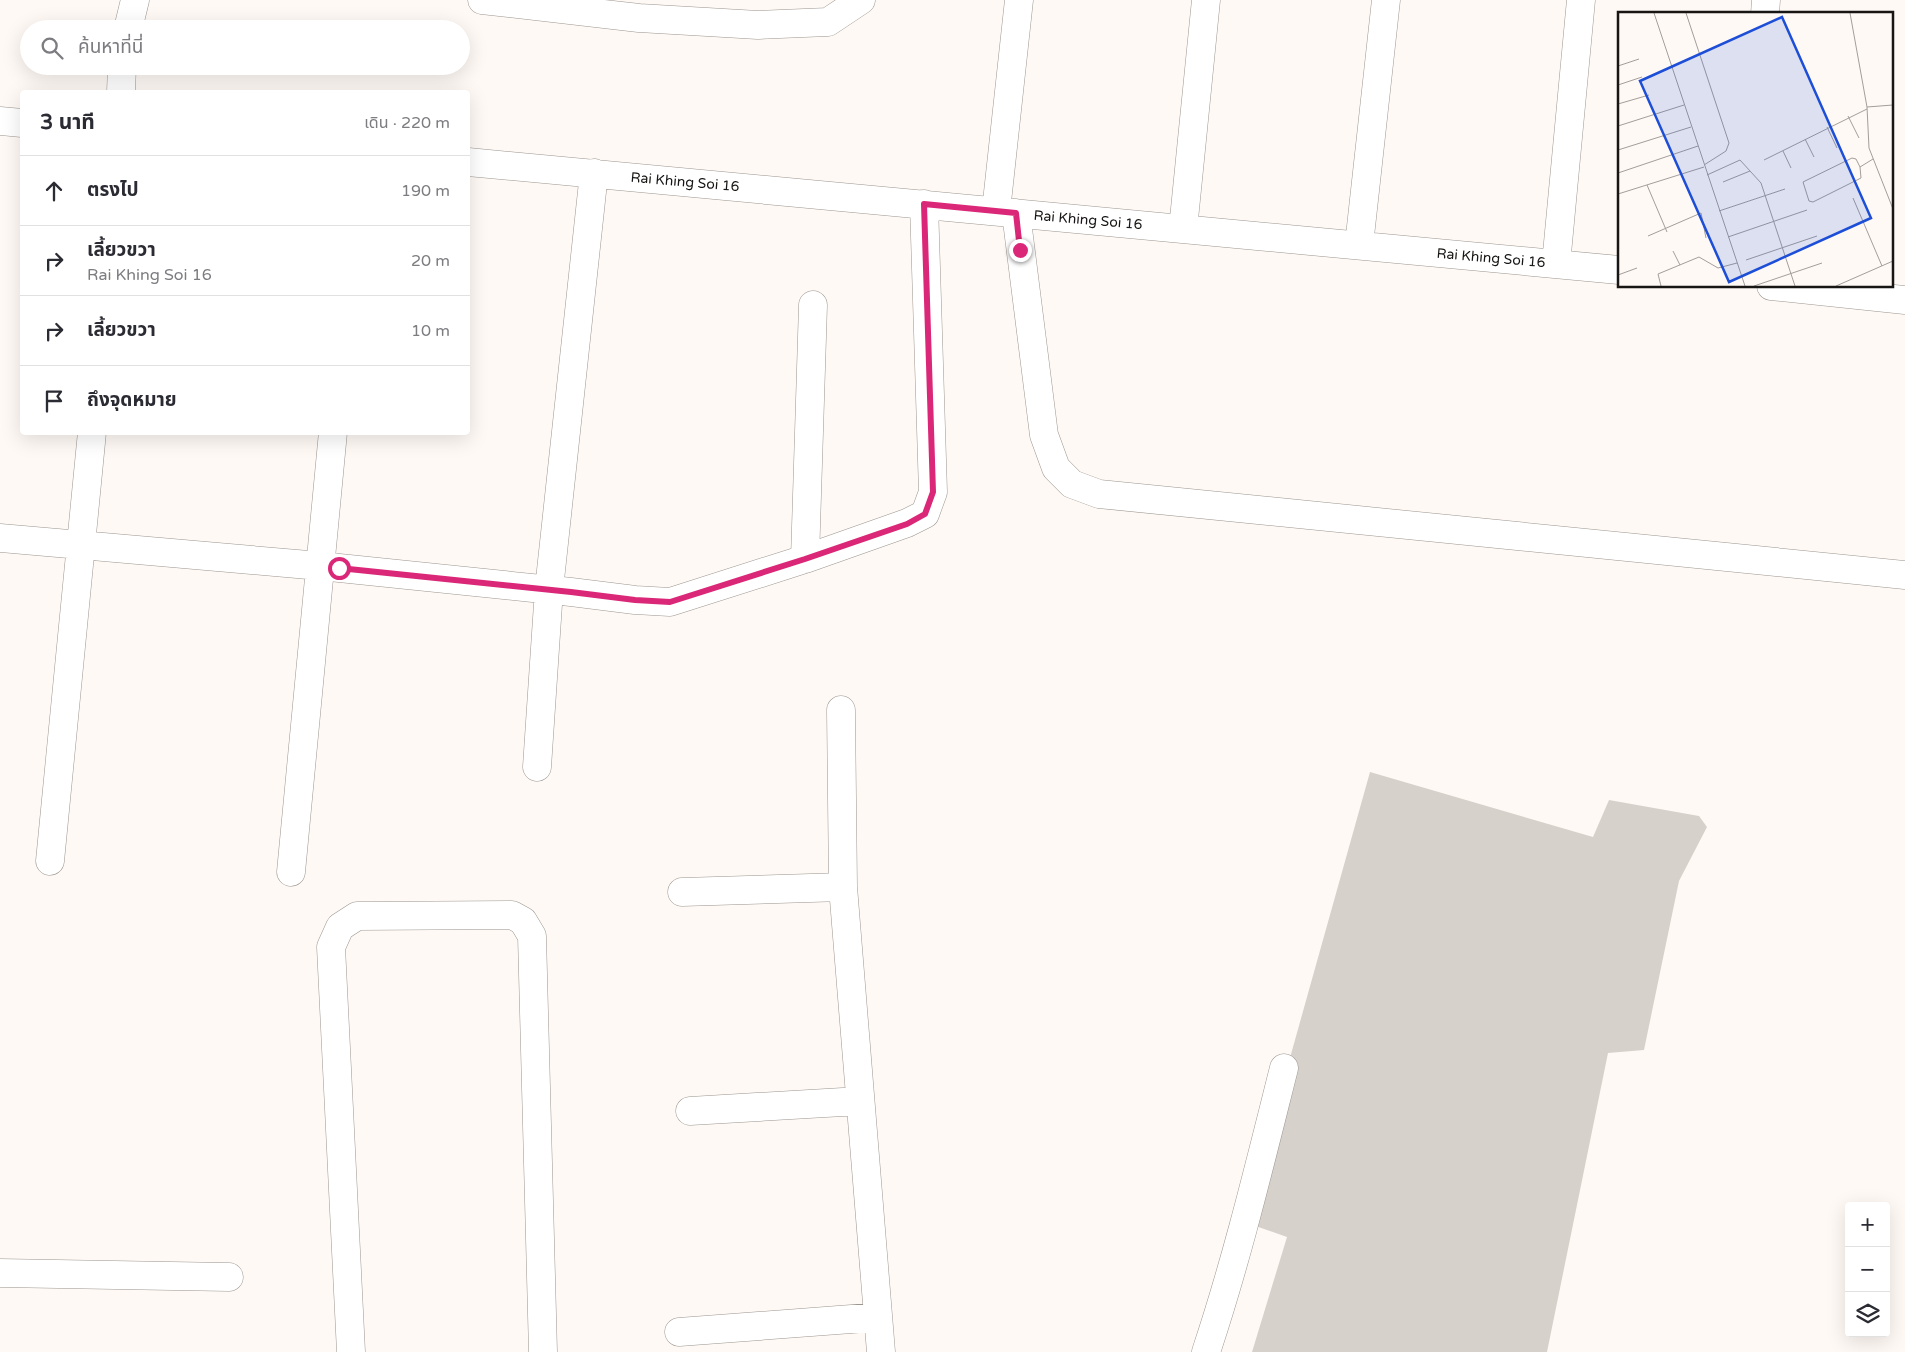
<!DOCTYPE html>
<html lang="th">
<head>
<meta charset="utf-8">
<style>
	body { margin:0; font-family:"Varela Round","Noto Sans Thai",sans-serif; background:#f7f7f7; color:#2b2b33 }
	.controls { position:absolute; right:15px; bottom:15px; display:grid; overflow:hidden; border-radius:5px; box-shadow:0 5px 20px #0002 }
	.controls button { width:45px; height:45px; display:grid; place-items:center; padding:0; border:0; border-bottom:1px solid #e1e1e2; background:#fff; color:#2b2b33; font:25px sans-serif }
	.stop { position:absolute; width:15px; height:15px; margin:-11px; border:4px solid #db2777; border-radius:50%; background:#fff }
	.stop.end { background:#db2777; border-color:#fff; box-shadow:0 1px 5px #0008 }
	.list { margin:0; padding:0; list-style:none }
	h2 { display:flex; justify-content:space-between; align-items:center; height:65px; margin:0; padding:0 20px; font-size:21px }
	h2 small { font-size:16px; font-weight:400; color:#7c7c81 }
	.list li { display:grid; grid-template-columns:32px 1fr auto; gap:15px; align-items:center; box-sizing:border-box; height:70px; padding:0 20px; border-top:1px solid #e1e1e2 }
	.list b { display:block; font-size:19px; white-space:nowrap }
	.list p { margin:0; font-size:16px; white-space:nowrap; color:#7c7c81 }
	.list em { font-size:16px; font-style:normal; color:#7c7c81 }
	.icon { flex:none; width:28px; height:28px; fill:none; stroke:currentColor; stroke-width:2; stroke-linecap:round; stroke-linejoin:round }
	.map { position:relative; flex:none; width:1905px; height:1352px; overflow:hidden }
	.search { position:absolute; background:#fff; box-shadow:0 5px 20px #0002; left:20px; top:20px; width:450px; height:55px; display:flex; align-items:center; gap:12px; box-sizing:border-box; padding:0 18px; border-radius:28px; color:#7c7c81; font-size:19px }
	.panel { position:absolute; background:#fff; box-shadow:0 5px 20px #0002; left:20px; top:90px; width:450px; height:345px; border-radius:5px }
	.map>svg:first-child { display:block }
	.building { fill:#d7d1cb }
	.lines { fill:none; stroke-linecap:round; stroke-linejoin:round }
	.minor-casing { stroke:#9c9690; stroke-width:29 }
	.minor { stroke:#fff; stroke-width:28 }
	.route { stroke:#db2777; stroke-width:6 }
	.labels { text-anchor:middle; dominant-baseline:central; stroke-width:4.5; stroke-linejoin:round; paint-order:stroke }
	.street-label { font-size:14px; fill:#181614; stroke:#fff }
	.inset-road { fill:none; stroke:#a39e9b; stroke-width:1 }
	.view { fill:#1d4ed8; fill-opacity:0.15; stroke:#1d4ed8; stroke-width:2.5 }
	.inset-edge { fill:none; stroke:#181614; stroke-width:2.5 }
</style>
</head>
<body>
<div class="map">
<svg width="1905" height="1352" viewBox="0 0 1905 1352">
	<rect width="100%" height="100%" fill="#fff9f5"/>
	<path class="building" d="M1370,772L1593,837L1609,800L1699,816L1707,827L1679,881L1644,1050L1608,1053L1547,1352H1252L1287,1237L1244,1222Z"/>
	<g class="lines">
		<defs>
			<path id="minor" d="M482,0L639,18L758,25L828,22L861,0
				M1765,14L1766,0
				M128,29L135,0
				M121,92L122,66
				M0,121L22,123
				M468,162L1619,270
				M996,211L1019,0
				M1016,213L1044,435L1056,468L1072,484L1099,494L1905,575
				M1183,229L1206,0
				M1359,245L1386,0
				M1556,264L1581,0
				M1771,286L1905,300
				M0,538L320,566L571,592L635,600L670,602L805,559L907,523L925,514L933,492L924,204
				M805,559L813,305
				M841,710L843,887L881,1352
				M537,767L549,589L594,173
				M50,861L92,432
				M291,872L333,432
				M682,892L843,887
				M690,1111L860,1101
				M0,1273L229,1277
				M679,1332L878,1317
				M351,1352L331,947L340,927L357,916L512,915L523,921L532,936L543,1352
				M1206,1352C1237,1259 1260,1163 1284,1068"/>
		</defs>
		<use href="#minor" class="minor-casing"/>
		<use href="#minor" class="minor"/>
	</g>
	<g class="lines">
		<path class="route" d="M339,568L571,592L635,600L670,602L805,559L907,524L925,514L933,492L924,204L1016,213L1020,250"/>
	</g>
	<g class="labels">
		<g class="street-label">
			<text transform="translate(685 182) rotate(5)">Rai Khing Soi 16</text>
			<text transform="translate(1088 220) rotate(5)">Rai Khing Soi 16</text>
			<text transform="translate(1491 258) rotate(5)">Rai Khing Soi 16</text>
		</g>
	</g>
	<g transform="translate(1618 12)">
		<rect width="275" height="275" fill="#fff9f5"/>
		<path class="inset-road" d="M36,1L127,274M68,1L111,131L108,139L86,153M232,1L249,95L251,136L275,197M0,54L21,47M0,73L24,65M0,92L31,83M249,95L275,93M230,104L241,126M0,114L66,93M209,115L219,136M187,127L196,145M0,138L73,115M165,139L173,156M234,146L238,147L242,155L243,166L195,190L191,189L185,170ZM146,148L249,97M242,155L255,147M0,161L80,134M89,163L122,148L143,171L177,274M105,170L132,159M29,173L49,220M0,182L86,155M235,186L264,254M101,199L167,177M30,224L83,201L88,226M110,225L189,198M55,239L62,253M128,248L199,224M0,263L19,256M43,274L40,262L81,245L100,256L119,251M136,274L204,251M218,274L275,249"/>
		<path class="view" d="M164,5L253,206L111,270L22,69Z"/>
		<rect width="275" height="275" class="inset-edge"/>
	</g>
</svg>
<div class="controls">
<button>+</button>
<button>−</button>
<button><svg class="icon" aria-label="layers" viewBox="0 0 24 24"><path d="M12 4l9 5-9 5-9-5zM3 14l9 5 9-5"/></svg></button>
</div>
<div class="stop" style="left:339px;top:568px"></div>
<div class="stop end" style="left:1020px;top:250px"></div>
<div class="search"><svg class="icon" aria-label="search" viewBox="0 0 24 24"><circle cx="10" cy="10" r="6"/><path d="M15 15l6 6"/></svg>ค้นหาที่นี่</div>
<section class="panel">
<h2>3 นาที<small>เดิน · 220 m</small></h2>
<ul class="list">
<li><svg class="icon" aria-label="ahead" viewBox="0 0 24 24"><path d="M12 20V5M6 11l6-6 6 6"/></svg><div><b>ตรงไป</b></div><em>190 m</em></li>
<li><svg class="icon" aria-label="right" viewBox="0 0 24 24"><path d="M7 20v-9h11M14 6l5 5-5 5"/></svg><div><b>เลี้ยวขวา</b><p>Rai Khing Soi 16</p></div><em>20 m</em></li>
<li><svg class="icon" aria-label="right" viewBox="0 0 24 24"><path d="M7 20v-9h11M14 6l5 5-5 5"/></svg><div><b>เลี้ยวขวา</b></div><em>10 m</em></li>
<li><svg class="icon" aria-label="arrive" viewBox="0 0 24 24"><path d="M6 21V4h12l-3 4 3 4H6"/></svg><div><b>ถึงจุดหมาย</b></div></li>
</ul>
</section>
</div>
</body>
</html>
